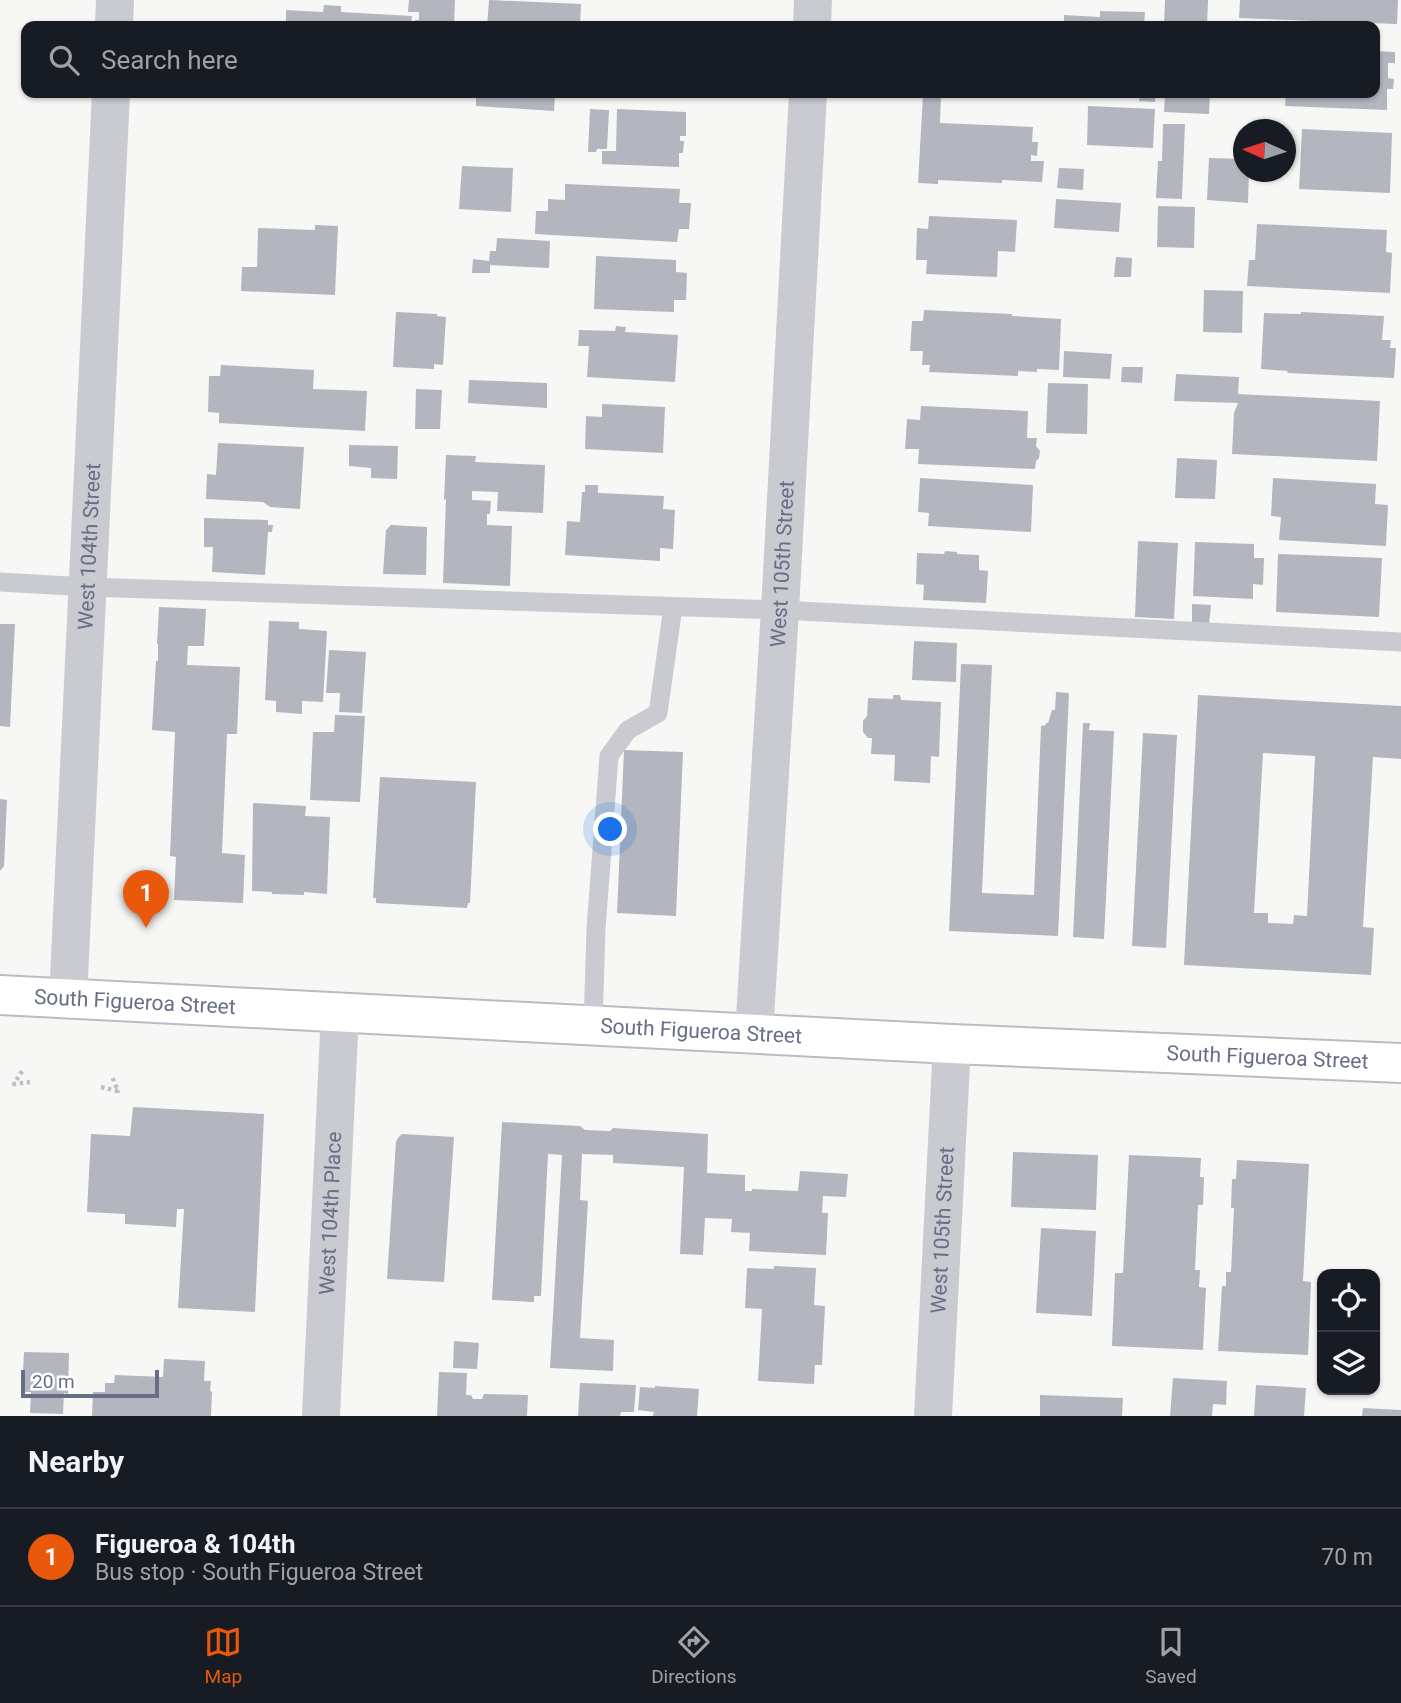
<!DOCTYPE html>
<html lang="en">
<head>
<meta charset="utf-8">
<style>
	body { margin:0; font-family:Roboto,sans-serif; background:#242831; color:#f1f3f6 }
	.controls { position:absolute; right:21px; bottom:21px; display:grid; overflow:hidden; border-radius:14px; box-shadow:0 2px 5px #0004 }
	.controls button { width:63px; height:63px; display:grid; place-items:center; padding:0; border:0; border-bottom:2px solid #363941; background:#171b24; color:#f1f3f6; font:35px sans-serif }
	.compass { position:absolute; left:1233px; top:119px; width:63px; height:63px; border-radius:50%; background:#171b24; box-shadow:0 2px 5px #0004; rotate:273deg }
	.scale { position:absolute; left:21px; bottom:18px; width:138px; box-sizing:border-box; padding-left:7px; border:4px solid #676e86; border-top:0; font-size:19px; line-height:24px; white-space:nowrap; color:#676e86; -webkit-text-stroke:5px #fff; paint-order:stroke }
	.you { position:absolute; left:611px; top:830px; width:24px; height:24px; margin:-18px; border:5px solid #fff; border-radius:50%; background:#1a73e8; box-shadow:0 0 0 10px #1a73e833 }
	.badge { display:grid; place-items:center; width:46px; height:46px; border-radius:50%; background:#ea580c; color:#fff; font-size:23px; font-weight:700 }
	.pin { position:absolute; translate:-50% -58px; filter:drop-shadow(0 2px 4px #0008) }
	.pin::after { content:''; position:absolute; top:37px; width:24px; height:21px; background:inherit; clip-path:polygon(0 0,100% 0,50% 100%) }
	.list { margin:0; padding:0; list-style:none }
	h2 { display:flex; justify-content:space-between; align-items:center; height:91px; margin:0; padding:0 28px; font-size:30px }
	h2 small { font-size:23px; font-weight:400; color:#9ea1a6 }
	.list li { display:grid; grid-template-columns:46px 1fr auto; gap:21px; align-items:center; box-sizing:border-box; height:98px; padding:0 28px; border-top:2px solid #363941 }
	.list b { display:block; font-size:26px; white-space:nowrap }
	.list p { margin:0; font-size:23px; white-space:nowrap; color:#9ea1a6 }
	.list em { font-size:23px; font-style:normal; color:#9ea1a6 }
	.icon { flex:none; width:38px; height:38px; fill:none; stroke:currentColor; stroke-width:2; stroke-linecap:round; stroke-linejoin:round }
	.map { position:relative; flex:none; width:1401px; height:1416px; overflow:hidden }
	.search { position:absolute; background:#171b24; box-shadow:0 2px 5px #0004; left:21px; right:21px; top:21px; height:77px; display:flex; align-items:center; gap:18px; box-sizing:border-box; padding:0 24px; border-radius:14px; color:#9ea1a6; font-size:26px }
	.sheet { height:189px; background:#171b24 }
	nav { display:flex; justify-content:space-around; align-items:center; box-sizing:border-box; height:98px; border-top:2px solid #363941; background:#171b24; font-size:19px; color:#9ea1a6 }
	nav a { display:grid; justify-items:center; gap:4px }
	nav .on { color:#ea580c }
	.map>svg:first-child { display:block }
	.building { fill:#b3b6be; fill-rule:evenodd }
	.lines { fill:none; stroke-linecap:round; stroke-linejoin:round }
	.secondary-casing { stroke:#babcc2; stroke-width:42 }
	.path { stroke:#bfc0c3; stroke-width:4.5; stroke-dasharray:3.5 3.5; stroke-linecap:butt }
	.service { stroke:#cacbd0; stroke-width:19 }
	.minor { stroke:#cacbd0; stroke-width:38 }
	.tertiary { stroke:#cacbd0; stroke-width:38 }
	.secondary { stroke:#fff; stroke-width:38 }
	.labels { text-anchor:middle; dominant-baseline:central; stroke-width:7; stroke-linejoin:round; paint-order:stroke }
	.street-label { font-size:21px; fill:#676e86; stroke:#fff }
</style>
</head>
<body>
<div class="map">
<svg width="1401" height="1416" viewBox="0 0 1401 1416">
	<rect width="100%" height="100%" fill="#f7f8f5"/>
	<path class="building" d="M409,0H455L454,26H415V20H419V12H408Z
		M489,0L581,4L580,26L538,24V26H487Z
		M1165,0H1208L1207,26H1164Z
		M1240,0H1398L1397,24L1239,18Z
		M324,5L341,6V12L412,16L411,26H286V10L323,12Z
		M1100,11L1145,12L1144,26H1064V15L1100,17Z
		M1375,51L1395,52V63H1388V78L1394,79L1393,89H1387V110L1285,106L1286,93H1375Z
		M476,93H555L554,111L476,106Z
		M1140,93H1156L1155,102L1139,101Z
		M1165,93H1210L1209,114L1164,112Z
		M923,95L941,96L940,123L1033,127L1032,142H1038L1037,156L1031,155V161H1044L1042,182L1002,180V183L938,180V184L918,183Z
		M1088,106L1155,109L1153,148L1087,145Z
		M590,109L609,110L607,149H597L596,152H588Z
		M617,109L686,112V136H680V141H684L683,153H679V167L602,164V151H616Z
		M1163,124H1185L1182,199L1156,198L1158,161H1162Z
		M1302,129L1392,133L1390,193L1299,189Z
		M1209,158L1244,159V172H1249L1248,203L1207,200Z
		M462,166L513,168L511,212L459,209Z
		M1059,168L1084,169L1083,190L1057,188Z
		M565,184L680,189L679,203H691L689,229H679L677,242L535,234L536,211H548V199L565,200Z
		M1056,199L1121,203L1119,232L1054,228Z
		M1158,206L1195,207L1194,248L1157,247Z
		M929,216L1017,220L1015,252L998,251L997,277L926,274L927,260H916L917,228L928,229Z
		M1257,224L1387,230L1386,252L1392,253L1390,293L1247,286L1249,260H1255Z
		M315,225L338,226L335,295L241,291L242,267H257L258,228L315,230Z
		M497,238L550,241L549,268L490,265V273H472L473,259L489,261L490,251H496Z
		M596,256L676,260V272L687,273L686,300H674V312L594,309Z
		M1116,257L1132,258L1131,277H1114Z
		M1204,290L1243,291L1242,333L1203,332Z
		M924,310L1012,314V316L1061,319L1059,370L1037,369V372L1018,371V376L929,372L930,365H922L923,351H910L912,321H923Z
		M396,312L437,314V316L446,317L443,365L434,364V369L393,367Z
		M1301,312L1384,316L1382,340H1391L1390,348H1396L1394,378L1287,373L1288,371L1261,369L1264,313L1301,314Z
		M616,326L626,327L625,332L678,335L675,382L587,377L589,346H578L579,330L615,331Z
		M1064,351L1112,354L1110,379L1063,377Z
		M221,365L314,370L313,389L367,391L365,431L219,423V413L208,412L209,376H220Z
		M1122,367H1143L1142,383L1121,382Z
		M1176,374L1239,377L1238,394L1380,401L1377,461L1232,454L1234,413L1238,403L1174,401Z
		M469,380L547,383V408L468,403Z
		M1048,383L1088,384L1087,434L1046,433Z
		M416,389L442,390L440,429H415Z
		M602,404L665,407L663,453L585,449L586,416L602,417Z
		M921,406L1028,411L1027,438H1037L1036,446L1040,451L1039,458L1036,461L1035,469L918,464L919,449H905L907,419L920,420Z
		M218,443L304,447L300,509L270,507L263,502L206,499L207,474L216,475Z
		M349,445L398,446L397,479L371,478V468L349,466Z
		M446,455L476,456L475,462L545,465L543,513L497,511L498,492L472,491V500L491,501L490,514H487V525L512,526L510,586L443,583L446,499L444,500Z
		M1177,458L1217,460L1215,499L1175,498Z
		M920,478L1033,485L1031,532L928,526L929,513L918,512Z
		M1273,478L1376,484L1375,504L1388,505L1386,546L1279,540L1281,517L1271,516Z
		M585,485H598V493L664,496L663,509L675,510L673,549L660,548V561L565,555L567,521L580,522L582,492H585Z
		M204,518L268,520V525H273L272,532H268L265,575L212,572L213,547H204Z
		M391,525L427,527L426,575L383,574L386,530Z
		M1138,541L1178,543L1174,619L1135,617Z
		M1195,542L1254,544V558H1264L1263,585L1253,584V599L1193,596Z
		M945,551L957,552V554L979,555V570L988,571L986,603L923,600L924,585L916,584L917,553L944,554Z
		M1278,554L1382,558L1379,617L1276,612Z
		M1192,604L1211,605L1209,625H1192Z
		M159,607L206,609L204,646H188L187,665L240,667L237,734H227L222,853L245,855L243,903L174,900L176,857L170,856L175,732L152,730L156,661H158V644H157Z
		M269,621L299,622V629L327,631L323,702L302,701V714L276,712V701L265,700Z
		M0,624H15L10,727L0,726Z
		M914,641L957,643L956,682L912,680Z
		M329,650L366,652L362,713L339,712L340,693H326Z
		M961,664L992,665L982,893L1034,895L1041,726L1046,725V723H1048L1052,710H1055L1056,692L1069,693L1058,936L949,931Z
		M893,695H900L901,700L941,702L939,757L931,756L930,783L894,781L895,755L871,754L872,738H868L863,732V721L867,716L868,698L893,699Z
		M1198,695L1401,706V759L1373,757L1363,927L1374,928L1371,975L1184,965ZM1263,753L1315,756L1307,916L1294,915L1293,924L1268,923V913H1254Z
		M335,715L365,716L360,802L310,800L313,732H334Z
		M1083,723H1090L1089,730L1114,731L1104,939L1073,937Z
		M1143,733L1177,735L1166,948L1132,946Z
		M624,750L683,752L676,916L617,913Z
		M380,777L476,782L470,903H468L467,908L376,903V898H373Z
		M0,799L7,800L4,866L0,871Z
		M253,803L306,806L305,816L330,817L327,894L304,892V895L272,894V892L252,891Z
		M133,1107L264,1114L255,1312L178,1308L184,1209H177L176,1227L125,1224V1214L87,1212L91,1134L130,1136Z
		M502,1122L580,1126L585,1130L610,1131L613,1128L708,1134L707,1173L745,1175V1191H752V1189L798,1191L800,1171L848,1174L846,1197L823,1196L822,1213H828L826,1255L749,1251L750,1233L731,1232L732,1219L705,1218L703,1255L680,1254L684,1167L613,1163V1155L582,1154L580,1200L588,1201L580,1338L614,1340L613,1371L550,1368L562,1155L548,1154L541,1296H534V1302L492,1300Z
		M402,1134L454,1137L444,1282L387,1279L396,1142L398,1138Z
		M1013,1152L1098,1155L1096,1210L1011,1207Z
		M1129,1155L1201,1158L1200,1177H1204L1203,1205H1198L1195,1270H1200L1199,1287L1206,1288L1203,1350L1112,1346L1115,1273H1123Z
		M1237,1160L1309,1164L1303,1281L1311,1282L1308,1355L1218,1351L1222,1286H1226V1272H1231L1234,1208H1231L1232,1179H1236Z
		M1041,1228L1096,1231L1092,1316L1036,1313Z
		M774,1266L816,1268L814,1305L825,1306L822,1365H815L814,1384L758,1381L762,1309L745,1308L747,1268L774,1269Z
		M454,1341L479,1343L477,1369L453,1368Z
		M24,1352L69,1353L68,1394L64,1393L63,1414L30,1413L31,1392H22Z
		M164,1359L205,1361L204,1381H211L210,1391L212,1392L211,1416H92L93,1392H105V1383H114L115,1375L163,1377Z
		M439,1372L467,1373L466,1395H471L473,1399H482L484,1394L528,1395L527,1416H437Z
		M1173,1378L1227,1381L1226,1405L1213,1404L1212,1416H1170Z
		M580,1383L636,1385L634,1412H621L620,1416H578Z
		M1256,1385L1306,1388L1304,1416H1254Z
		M655,1386L699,1389L697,1416H653L654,1412L638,1410L640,1387L655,1388Z
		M1040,1395L1123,1398L1122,1416H1040Z
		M1363,1408L1401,1410V1416H1362Z"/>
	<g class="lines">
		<defs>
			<g id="secondary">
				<path id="s5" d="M0,995L952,1044L1401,1063"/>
			</g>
		</defs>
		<use href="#secondary" class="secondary-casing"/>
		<path class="path" d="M22,1071L14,1084L30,1082
			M101,1087L118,1091L112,1076"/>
		<path class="service" d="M0,582L87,587L780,610L1401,642
			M593,1026L596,929L609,756L628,730L658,713L673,607"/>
		<g class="minor">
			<path d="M812,26L813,0"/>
			<path id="s1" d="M754,1034L780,610L808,93"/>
			<path id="s2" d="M321,1416L340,1012"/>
			<path id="s3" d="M933,1416L952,1044"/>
		</g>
		<g class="tertiary">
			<path d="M114,26L115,0"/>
			<path id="s4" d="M68,999L111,93"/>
		</g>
		<use href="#secondary" class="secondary"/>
	</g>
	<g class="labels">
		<g class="street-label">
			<text stroke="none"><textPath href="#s4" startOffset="453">West 104th Street</textPath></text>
			<text stroke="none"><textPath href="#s1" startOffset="471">West 105th Street</textPath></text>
			<text stroke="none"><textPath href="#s5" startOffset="135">South Figueroa Street</textPath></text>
			<text stroke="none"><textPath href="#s5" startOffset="702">South Figueroa Street</textPath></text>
			<text stroke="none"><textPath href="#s5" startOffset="1269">South Figueroa Street</textPath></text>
			<text stroke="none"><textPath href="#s2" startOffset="203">West 104th Place</textPath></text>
			<text stroke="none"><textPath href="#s3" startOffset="186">West 105th Street</textPath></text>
		</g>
	</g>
</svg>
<div class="controls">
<button><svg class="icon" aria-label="locate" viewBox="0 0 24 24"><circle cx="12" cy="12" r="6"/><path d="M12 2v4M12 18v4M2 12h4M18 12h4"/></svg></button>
<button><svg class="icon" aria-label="layers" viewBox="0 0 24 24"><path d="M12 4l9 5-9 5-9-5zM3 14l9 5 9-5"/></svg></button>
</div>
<svg class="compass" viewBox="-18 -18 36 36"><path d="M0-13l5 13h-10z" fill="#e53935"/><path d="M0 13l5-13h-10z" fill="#9ea1a6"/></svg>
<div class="scale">20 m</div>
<div class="you"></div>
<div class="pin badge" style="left:146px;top:928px">1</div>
<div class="search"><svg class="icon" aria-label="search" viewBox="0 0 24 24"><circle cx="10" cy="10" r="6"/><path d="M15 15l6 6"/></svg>Search here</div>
</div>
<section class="sheet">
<h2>Nearby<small></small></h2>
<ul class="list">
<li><span class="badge">1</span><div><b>Figueroa &amp; 104th</b><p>Bus stop · South Figueroa Street</p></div><em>70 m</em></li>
</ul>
</section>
<nav>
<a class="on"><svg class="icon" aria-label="map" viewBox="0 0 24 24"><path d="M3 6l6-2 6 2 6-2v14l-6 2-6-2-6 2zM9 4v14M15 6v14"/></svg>Map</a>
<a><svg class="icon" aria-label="directions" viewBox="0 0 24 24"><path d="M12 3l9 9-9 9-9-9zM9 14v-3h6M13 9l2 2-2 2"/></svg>Directions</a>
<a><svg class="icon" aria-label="saved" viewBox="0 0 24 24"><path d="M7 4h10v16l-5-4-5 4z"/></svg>Saved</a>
</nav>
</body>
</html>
